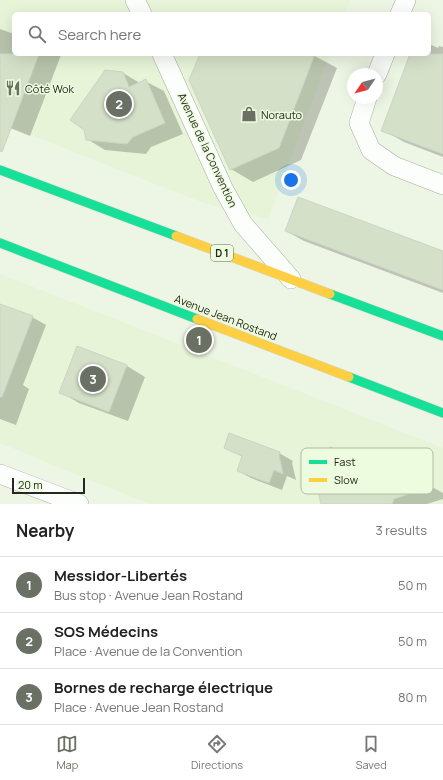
<!DOCTYPE html>
<html lang="en">
<head>
<meta charset="utf-8">
<style>
	body { margin:0; font-family:Manrope,sans-serif; background:#f6f6f6; color:#222 }
	.compass { position:absolute; left:347px; top:68px; width:36px; height:36px; border-radius:50%; background:#fff; box-shadow:0 4px 16px #0002; rotate:235deg }
	.scale { position:absolute; left:12px; bottom:10px; width:73px; box-sizing:border-box; padding-left:4px; border:2px solid #24291f; border-top:0; font-size:11px; line-height:14px; white-space:nowrap; color:#24291f; -webkit-text-stroke:3px #edfbde; paint-order:stroke }
	.you { position:absolute; left:291px; top:180px; width:14px; height:14px; margin:-10px; border:3px solid #fff; border-radius:50%; background:#1a73e8; box-shadow:0 0 0 6px #1a73e833 }
	.badge { display:grid; place-items:center; width:26px; height:26px; border-radius:50%; background:#6a7064; color:#fff; font-size:13px; font-weight:700 }
	.pin { position:absolute; translate:-50% -50%; border:2px solid #fff; box-shadow:0 1px 4px #0006 }
	.list { margin:0; padding:0; list-style:none }
	h2 { display:flex; justify-content:space-between; align-items:center; height:52px; margin:0; padding:0 16px; font-size:17px }
	h2 small { font-size:13px; font-weight:400; color:#767676 }
	.list li { display:grid; grid-template-columns:26px 1fr auto; gap:12px; align-items:center; box-sizing:border-box; height:56px; padding:0 16px; border-top:1px solid #e0e0e0 }
	.list b { display:block; font-size:15px; white-space:nowrap }
	.list p { margin:0; font-size:13px; white-space:nowrap; color:#767676 }
	.list em { font-size:13px; font-style:normal; color:#767676 }
	.icon { flex:none; width:22px; height:22px; fill:none; stroke:currentColor; stroke-width:2; stroke-linecap:round; stroke-linejoin:round }
	.map { position:relative; flex:none; width:443px; height:504px; overflow:hidden }
	.search { position:absolute; background:#fff; box-shadow:0 4px 16px #0002; left:12px; right:12px; top:12px; height:44px; display:flex; align-items:center; gap:10px; box-sizing:border-box; padding:0 14px; border-radius:6px; color:#767676; font-size:15px }
	.sheet { height:220px; background:#fff }
	nav { display:flex; justify-content:space-around; align-items:center; box-sizing:border-box; height:56px; border-top:1px solid #e0e0e0; background:#fff; font-size:11px; color:#767676 }
	nav a { display:grid; justify-items:center; gap:2px }
	nav .on { color:#6a7064 }
	.map>svg:first-child { display:block }
	.built { fill:#e7f4d8 }
	.shadow { fill:#0003 }
	.building { fill:#d5e0c9; stroke:#ced3c7 }
	.lines { fill:none; stroke-linecap:round; stroke-linejoin:round }
	.street-casing { stroke:#a8aea1; stroke-width:20 }
	.fast-casing { stroke:#d1d4cd; stroke-width:10 }
	.slow-casing { stroke:#d1d4cd; stroke-width:10 }
	.street { stroke:#fcfefb; stroke-width:19 }
	.fast { stroke:#16e098; stroke-width:9 }
	.slow { stroke:#ffcf43; stroke-width:9 }
	.labels { text-anchor:middle; dominant-baseline:central; stroke-width:3; stroke-linejoin:round; paint-order:stroke }
	.shield { fill:#edfbde; stroke:#606858; stroke-width:1 }
	.shield-label { font-size:10px; font-weight:bold; fill:#24291f }
	.poi-label { font-size:11px; fill:#24291f; stroke:#edfbde; text-anchor:start }
	.street-label { font-size:11px; fill:#24291f; stroke:#edfbde }
	.key { fill:#edfbde; stroke:#b1bca5; stroke-width:1 }
	.key-label { font-size:11px; fill:#24291f }
</style>
</head>
<body>
<div class="map">
<svg width="443" height="504" viewBox="0 0 443 504">
	<rect width="100%" height="100%" fill="#edf5e4"/>
	<path class="built" d="M0,0H350L345,14H14V54H330L268,219L204,203L0,123Z
		M0,274L443,448V504H149L0,443Z"/>
	<path class="shadow" d="M0,29L14,34V54H58L61,55L30,136L0,124Z
		M429,44L438,48L439,46L443,47V157L404,142L383,130L411,54H429Z
		M201,54H311L337,68L301,160L253,182L231,169Z
		M123,73L140,83L145,81L164,91L183,134L151,147L146,154L105,150L87,139Z
		M286,231L443,252V293L304,241Z
		M0,305L32,317L46,325L23,385L29,389L16,425L0,419Z
		M78,347L127,366L145,377L128,421L79,403L60,392Z
		M225,448L279,453L293,461L292,463L296,480L287,476L282,490L251,478L238,471L243,457Z
		M356,458L397,469L415,479V480L432,487L443,493V499L427,504H322L319,490L305,482L326,459Z"/>
	<path class="building" d="M0,54H39L2,152L0,151Z
		M200,54H315L279,148L230,170L189,80Z
		M410,54H443V154L381,131Z
		M105,70L123,72L129,87L146,79L165,123L133,137L127,144L86,140L84,130L70,120Z
		M298,197L443,251V290L285,231Z
		M0,304L33,316L2,397H0Z
		M77,346L127,365L109,412L59,393Z
		M229,433L280,452L279,455L283,474L274,470L269,483L237,471L242,456L224,448Z
		M330,447L355,456L358,452L397,468L396,472L432,486L394,499L392,504H321L317,488L304,483L315,454L325,458Z"/>
	<g class="lines">
		<defs>
			<path id="street" d="M135,0L142,14
				M400,14L406,0
				M162,54L223,188L243,224L291,279
				M377,74L385,54
				M367,98L359,123L371,150L394,166L443,185
				M0,474L79,504"/>
			<path id="fast" d="M0,170L176,236
				M0,243L197,319
				M330,294L443,336
				M349,377L443,413"/>
			<path id="slow" d="M176,236L330,294
				M197,319L349,377"/>
		</defs>
		<use href="#street" class="street-casing"/>
		<use href="#fast" class="fast-casing"/>
		<use href="#slow" class="slow-casing"/>
		<use href="#street" class="street"/>
		<use href="#fast" class="fast"/>
		<use href="#slow" class="slow"/>
	</g>
	<defs>
		<symbol id="restaurant-bare" viewBox="-9 -9 18 18"><path d="M-5-6h1v4h1v-4h1v4h1v-4h1v5L-1.5 .5V6h-2V.5L-5-1ZM5-6V6H3V1.5H1.5Q1.5-4 5-6Z" fill="#6a7064" stroke="#edfbde" stroke-width="2.5" paint-order="stroke"/></symbol>
		<symbol id="shop-bare" viewBox="-9 -9 18 18"><path d="M-5-2.5h2.3a2.7 3.5 0 0 1 5.4 0H5L5.5 6h-11ZM-1.5-2.5h3a1.5 2.3 0 0 0-3 0Z" fill="#6a7064" stroke="#edfbde" stroke-width="2.5" paint-order="stroke"/></symbol>
	</defs>
	<g fill-rule="evenodd">
		<use href="#restaurant-bare" x="2" y="77" width="22" height="22"/>
		<use href="#shop-bare" x="238" y="103" width="22" height="22"/>
	</g>
	<g class="labels">
		<rect class="shield" x="211" y="245" width="22" height="16" rx="3"/>
		<g class="shield-label">
			<text x="222" y="253">D 1</text>
		</g>
		<g class="poi-label">
			<text x="25" y="88">Côté Wok</text>
			<text x="261" y="114">Norauto</text>
		</g>
		<g class="street-label">
			<text transform="translate(208 150) rotate(65)">Avenue de la Convention</text>
			<text transform="translate(226 317) rotate(21)">Avenue Jean Rostand</text>
		</g>
	</g>
	<rect x="301" y="448" width="132" height="46" rx="6" class="key"/>
	<rect x="309" y="460" width="18" height="4" fill="#16e098"/>
	<rect x="309" y="478" width="18" height="4" fill="#ffcf43"/>
	<g class="key-label">
		<text x="334" y="466">Fast</text>
		<text x="334" y="484">Slow</text>
	</g>
</svg>
<svg class="compass" viewBox="-18 -18 36 36"><path d="M0-13l5 13h-10z" fill="#e53935"/><path d="M0 13l5-13h-10z" fill="#767676"/></svg>
<div class="scale">20 m</div>
<div class="you"></div>
<div class="pin badge" style="left:199px;top:340px">1</div>
<div class="pin badge" style="left:119px;top:104px">2</div>
<div class="pin badge" style="left:93px;top:379px">3</div>
<div class="search"><svg class="icon" aria-label="search" viewBox="0 0 24 24"><circle cx="10" cy="10" r="6"/><path d="M15 15l6 6"/></svg>Search here</div>
</div>
<section class="sheet">
<h2>Nearby<small>3 results</small></h2>
<ul class="list">
<li><span class="badge">1</span><div><b>Messidor-Libertés</b><p>Bus stop · Avenue Jean Rostand</p></div><em>50 m</em></li>
<li><span class="badge">2</span><div><b>SOS Médecins</b><p>Place · Avenue de la Convention</p></div><em>50 m</em></li>
<li><span class="badge">3</span><div><b>Bornes de recharge électrique</b><p>Place · Avenue Jean Rostand</p></div><em>80 m</em></li>
</ul>
</section>
<nav>
<a class="on"><svg class="icon" aria-label="map" viewBox="0 0 24 24"><path d="M3 6l6-2 6 2 6-2v14l-6 2-6-2-6 2zM9 4v14M15 6v14"/></svg>Map</a>
<a><svg class="icon" aria-label="directions" viewBox="0 0 24 24"><path d="M12 3l9 9-9 9-9-9zM9 14v-3h6M13 9l2 2-2 2"/></svg>Directions</a>
<a><svg class="icon" aria-label="saved" viewBox="0 0 24 24"><path d="M7 4h10v16l-5-4-5 4z"/></svg>Saved</a>
</nav>
</body>
</html>
